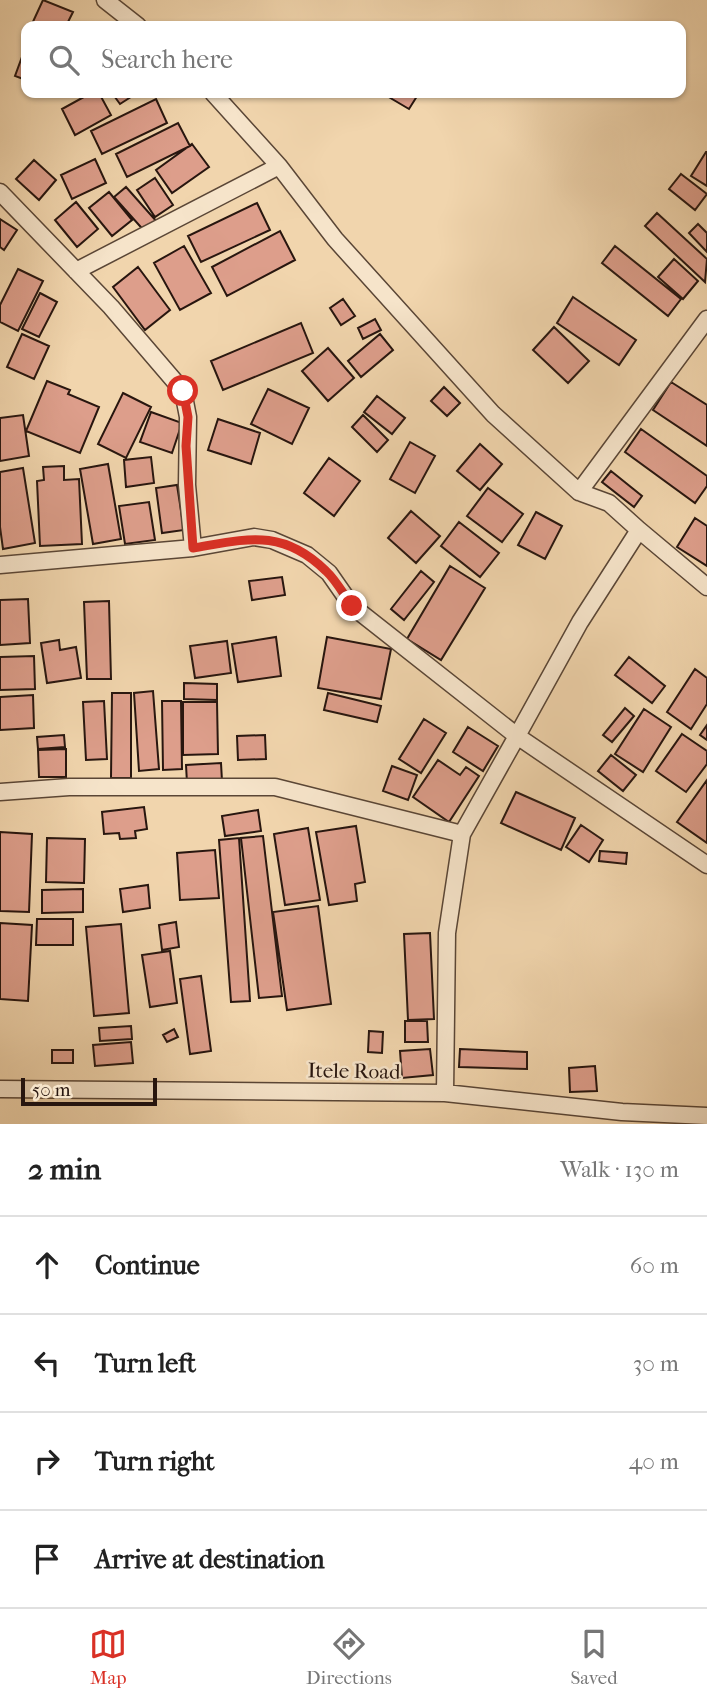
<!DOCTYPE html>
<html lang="en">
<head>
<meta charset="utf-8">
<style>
	body { margin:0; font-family:"IM FELL French Canon",serif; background:#f2f2f2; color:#222 }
	.scale { position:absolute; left:21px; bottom:18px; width:136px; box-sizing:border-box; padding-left:7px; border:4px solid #28160f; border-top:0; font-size:19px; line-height:24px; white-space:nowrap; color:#28160f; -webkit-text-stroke:5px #f6e4ca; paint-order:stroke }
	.stop { position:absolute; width:21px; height:21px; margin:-16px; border:5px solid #d93025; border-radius:50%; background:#fff }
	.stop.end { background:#d93025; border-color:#fff; box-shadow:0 2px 7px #0008 }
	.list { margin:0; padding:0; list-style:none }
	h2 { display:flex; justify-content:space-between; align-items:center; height:91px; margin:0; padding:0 28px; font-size:30px }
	h2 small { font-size:23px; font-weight:400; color:#767676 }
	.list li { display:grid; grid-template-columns:46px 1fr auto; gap:21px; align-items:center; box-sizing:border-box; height:98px; padding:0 28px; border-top:2px solid #e0e0e0 }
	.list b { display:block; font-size:26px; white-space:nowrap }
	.list em { font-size:23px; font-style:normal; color:#767676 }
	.icon { flex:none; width:38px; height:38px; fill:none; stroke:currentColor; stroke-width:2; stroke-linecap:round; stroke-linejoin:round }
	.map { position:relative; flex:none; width:707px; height:1124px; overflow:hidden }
	.search { position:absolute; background:#fff; box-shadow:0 2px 5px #0004; left:21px; right:21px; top:21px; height:77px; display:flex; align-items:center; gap:18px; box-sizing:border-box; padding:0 24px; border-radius:14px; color:#767676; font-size:26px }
	.sheet { height:483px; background:#fff }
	nav { display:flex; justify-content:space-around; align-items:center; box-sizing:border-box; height:98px; border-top:2px solid #e0e0e0; background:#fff; font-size:19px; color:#767676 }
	nav a { display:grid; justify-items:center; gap:4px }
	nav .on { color:#d93025 }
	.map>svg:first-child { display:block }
	.building { fill:#dd9e8b; stroke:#28160f; stroke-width:2 }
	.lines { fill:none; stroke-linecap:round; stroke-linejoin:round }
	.minor-casing { stroke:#5a4636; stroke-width:19 }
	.minor { stroke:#f6e4ca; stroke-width:16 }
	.route { stroke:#d93025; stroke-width:9 }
	.labels { text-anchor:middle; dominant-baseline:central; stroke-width:5; stroke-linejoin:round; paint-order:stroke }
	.street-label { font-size:21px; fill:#28160f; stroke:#f6e4ca }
</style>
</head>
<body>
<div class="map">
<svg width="707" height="1124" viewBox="0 0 707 1124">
	<rect width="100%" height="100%" fill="#f1d5ad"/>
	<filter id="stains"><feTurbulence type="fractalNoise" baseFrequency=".00286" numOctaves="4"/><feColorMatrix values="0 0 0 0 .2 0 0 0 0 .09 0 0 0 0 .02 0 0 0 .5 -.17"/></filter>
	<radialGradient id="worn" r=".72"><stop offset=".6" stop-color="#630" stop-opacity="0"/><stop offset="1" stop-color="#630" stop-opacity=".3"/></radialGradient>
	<path class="building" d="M43,0L73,12L66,26H31Z
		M26,46V80L15,76Z
		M91,93H99L111,115L75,135L62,109Z
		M112,93H137L120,104Z
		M382,93H419L409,109Z
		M156,99L167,123L102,154L91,131Z
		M178,123L190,146L127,177L116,154Z
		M192,144L209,167L172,193L156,170Z
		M706,152H707V186L691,176Z
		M95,159L106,183L72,199L61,175Z
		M34,160L56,180L39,200L16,179Z
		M681,174L707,194L695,210L669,189Z
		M155,178L173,205L155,217L137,190Z
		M126,187L158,223L147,234L114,197Z
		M109,192L132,220L112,236L89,208Z
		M76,202L98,229L77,247L55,220Z
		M257,203L270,230L201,262L188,236Z
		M657,213L707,259L705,282L645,226Z
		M0,219L17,230L4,250L0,247Z
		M698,224L707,233V252L689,233Z
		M280,231L295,260L227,296L212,267Z
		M184,246L211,293L180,310L154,263Z
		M615,246L681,299L668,316L602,263Z
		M674,259L698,281L683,299L658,277Z
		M138,267L170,310L145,330L113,287Z
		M18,269L43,281L18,331L0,322V305Z
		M40,293L57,302L39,337L22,329Z
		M573,297L636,340L619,365L557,323Z
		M343,299L355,316L341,325L330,308Z
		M375,319L381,330L363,339L358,328Z
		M301,323L313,353L223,390L211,361Z
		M554,327L589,361L568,383L533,350Z
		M22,334L49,346L34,379L7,367Z
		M380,334L393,350L361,377L348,361Z
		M328,348L354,378L328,401L302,371Z
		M47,381L70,390L68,394L99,407L80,453L26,431Z
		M671,382L707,405V446L653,410Z
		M444,387L460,403L447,416L431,401Z
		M268,389L309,408L292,444L251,424Z
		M123,393L151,407L126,458L98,444Z
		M377,396L405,418L392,434L364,412Z
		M151,412L182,423L172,453L140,442Z
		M23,415L29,456L0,461V418Z
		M363,415L388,440L377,452L352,427Z
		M218,419L260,433L251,464L208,450Z
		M641,429L707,476V486L695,503L625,452Z
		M410,442L435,456L415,493L390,479Z
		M480,444L502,464L480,490L457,471Z
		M151,457L154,483L126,487L124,460Z
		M329,458L360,481L334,516L304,493Z
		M108,464L121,539L93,544L80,469Z
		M64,466V480L79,479L82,544L40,546L37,481L44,480L43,467Z
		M23,468L35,543L3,549L0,527V472Z
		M611,471L642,496L634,507L602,482Z
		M177,485L184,530L162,533L156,488Z
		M488,488L523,514L502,542L467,516Z
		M149,502L155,540L125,544L119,506Z
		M411,511L440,536L416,563L388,538Z
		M536,512L562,526L545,559L518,545Z
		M695,518L707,526V566L677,547Z
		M459,522L499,553L480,577L441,546Z
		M450,566L485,588L441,660L407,639Z
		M421,571L434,582L404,620L391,609Z
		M282,577L285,595L252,600L249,581Z
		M28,599L30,643L0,645V600Z
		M109,601L111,679H87L84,602Z
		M276,637L281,676L238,682L232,644Z
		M327,637L391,649L381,699L318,688Z
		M59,640L60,650L76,647L81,678L47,683L41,643Z
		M227,641L231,673L195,678L190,646Z
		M34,656L35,689L0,690V657Z
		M629,657L665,686L652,703L615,675Z
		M695,669L707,678V704L691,729L667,712Z
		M184,683L217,684V700L184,699Z
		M153,691L159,769L139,771L134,693Z
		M112,693H131V778H111Z
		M328,693L381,706L377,722L324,710Z
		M33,695L34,728L0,730V697Z
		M104,701L107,759L86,760L83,702Z
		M162,701H181L182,769L163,770Z
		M183,702H217L218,754L183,755Z
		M625,708L634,716L612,742L603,735Z
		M644,709L671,727L643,772L615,754Z
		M424,719L446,733L421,773L399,759Z
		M707,725V740L700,735Z
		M468,727L498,746L483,771L453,752Z
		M682,734L707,751V764L686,792L656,771Z
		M64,735L65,747L38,749L37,737Z
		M265,735L266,759L238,760L237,736Z
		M66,749V777H39L38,750Z
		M611,755L636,775L623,791L598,771Z
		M438,760L460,775L466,767L479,776L449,822L413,797Z
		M221,763L222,781L187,783L186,765Z
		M392,766L417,775L408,800L383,791Z
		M707,780V843L677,822Z
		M516,792L575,818L561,850L501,823Z
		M144,807L147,829L135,831L136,838L120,839L119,833L104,834L102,812Z
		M258,810L261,831L225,836L222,816Z
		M581,825L603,840L589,862L566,847Z
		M356,826L365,882L355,884L357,901L329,905L316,832Z
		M308,828L320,900L285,905L274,834Z
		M0,832L32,834L29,912L0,911Z
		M263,836L282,996L259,998L241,838Z
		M47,838L85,839L84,883L46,882Z
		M239,838L250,1001L231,1002L219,840Z
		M215,850L219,898L180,900L177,853Z
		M600,851L627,853L626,864L599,861Z
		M148,885L150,908L123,912L120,889Z
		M83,889V912L42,913V890Z
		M318,906L331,1004L287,1010L273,912Z
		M37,919H73V945H36Z
		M176,922L179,947L162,950L159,925Z
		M0,923L32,925L28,1001L0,999Z
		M121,924L129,1013L94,1016L86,927Z
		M430,933L434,1019L408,1020L404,934Z
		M170,951L177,1003L150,1007L142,955Z
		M201,976L211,1051L190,1054L180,979Z
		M405,1021H427L428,1042H405Z
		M131,1026L132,1039L100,1041L99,1028Z
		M174,1029L178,1037L167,1042L163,1035Z
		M369,1031L383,1032L382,1053L368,1052Z
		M131,1042L133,1063L95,1066L93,1045Z
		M430,1049L433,1075L402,1078L400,1051Z
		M460,1049L527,1052V1069L459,1067Z
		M52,1050H73V1063H52Z
		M595,1066L597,1091L570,1092L569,1068Z"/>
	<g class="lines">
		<defs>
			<path id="minor" d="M105,0L138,26
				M213,93L279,166L335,239L493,414L579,492L609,503L639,530
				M0,192L111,307L183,391L188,417L187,485L193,548
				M76,271L279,166
				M579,492L707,319
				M0,565L193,548L254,537L272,540L307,555L329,573L352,606L517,736L462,834L447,933L445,1093
				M707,587L639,530L580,622L517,736L707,865
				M0,792L69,787H275L462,834
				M0,1089L445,1093L622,1112L707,1116"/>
		</defs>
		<use href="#minor" class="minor-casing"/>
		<use href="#minor" class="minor"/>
	</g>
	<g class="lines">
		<path class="route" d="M183,391L188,417L186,446L193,548C247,539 282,528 326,571C336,580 344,595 352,606"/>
	</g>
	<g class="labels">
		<g class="street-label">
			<text transform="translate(354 1071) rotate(1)">Itele Road</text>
		</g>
	</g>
	<rect width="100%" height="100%" filter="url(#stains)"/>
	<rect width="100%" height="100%" fill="url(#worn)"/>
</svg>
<div class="scale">50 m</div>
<div class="stop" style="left:183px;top:391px"></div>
<div class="stop end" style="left:352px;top:606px"></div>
<div class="search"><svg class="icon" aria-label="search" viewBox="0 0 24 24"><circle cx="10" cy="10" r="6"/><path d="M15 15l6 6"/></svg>Search here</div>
</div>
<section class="sheet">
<h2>2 min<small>Walk · 130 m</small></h2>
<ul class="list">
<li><svg class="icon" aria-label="ahead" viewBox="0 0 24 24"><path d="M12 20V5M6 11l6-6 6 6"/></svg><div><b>Continue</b></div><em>60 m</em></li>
<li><svg class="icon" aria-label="left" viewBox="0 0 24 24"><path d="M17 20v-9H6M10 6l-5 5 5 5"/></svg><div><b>Turn left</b></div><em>30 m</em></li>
<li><svg class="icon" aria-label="right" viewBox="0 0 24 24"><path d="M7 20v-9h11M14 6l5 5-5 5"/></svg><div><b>Turn right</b></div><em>40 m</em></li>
<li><svg class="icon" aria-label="arrive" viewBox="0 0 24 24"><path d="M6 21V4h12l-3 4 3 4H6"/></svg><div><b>Arrive at destination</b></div></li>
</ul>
</section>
<nav>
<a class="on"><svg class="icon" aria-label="map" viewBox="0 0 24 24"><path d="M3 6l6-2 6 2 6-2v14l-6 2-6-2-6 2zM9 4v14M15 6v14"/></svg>Map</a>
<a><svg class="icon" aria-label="directions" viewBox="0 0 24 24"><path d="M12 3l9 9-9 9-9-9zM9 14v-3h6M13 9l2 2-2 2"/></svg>Directions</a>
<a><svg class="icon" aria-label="saved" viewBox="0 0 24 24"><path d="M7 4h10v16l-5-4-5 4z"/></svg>Saved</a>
</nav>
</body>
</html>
